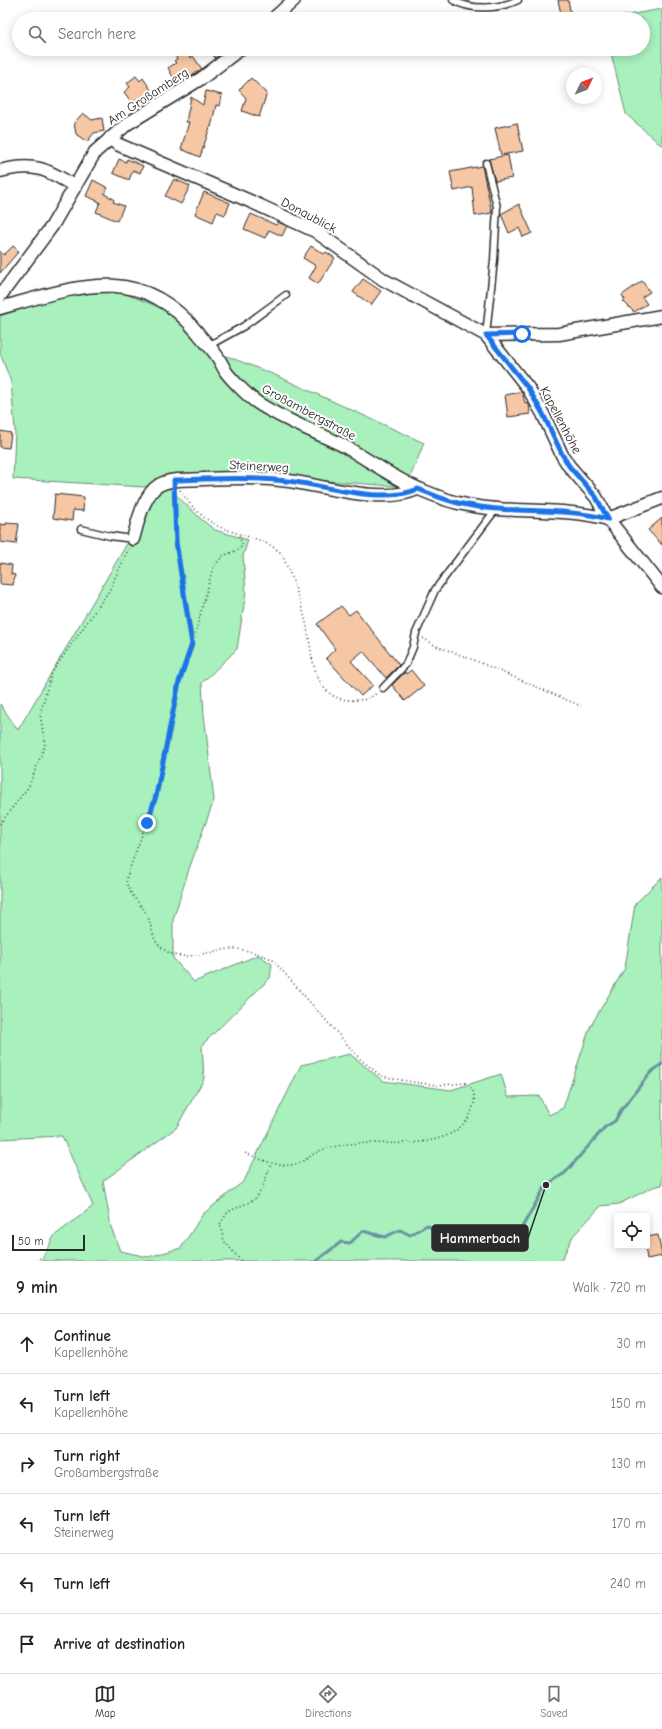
<!DOCTYPE html>
<html lang="en">
<head>
<meta charset="utf-8">
<style>
	body { margin:0; font-family:"Comic Neue",sans-serif; background:#f2f2f2; color:#202124 }
	.controls { position:absolute; right:12px; bottom:12px; display:grid; overflow:hidden; border-radius:4px; box-shadow:0 2px 10px #0003 }
	.controls button { width:36px; height:36px; display:grid; place-items:center; padding:0; border:0; border-bottom:1px solid #e0e0e0; background:#fff; color:#202124; font:20px sans-serif }
	.compass { position:absolute; left:566px; top:68px; width:36px; height:36px; border-radius:50%; background:#fff; box-shadow:0 2px 10px #0003; rotate:47deg }
	.scale { position:absolute; left:12px; bottom:10px; width:73px; box-sizing:border-box; padding-left:4px; border:2px solid #2b2b2b; border-top:0; font-size:11px; line-height:14px; white-space:nowrap; color:#2b2b2b; -webkit-text-stroke:3px #fff; paint-order:stroke }
	.stop { position:absolute; width:12px; height:12px; margin:-9px; border:3px solid #1a73e8; border-radius:50%; background:#fff }
	.stop.end { background:#1a73e8; border-color:#fff; box-shadow:0 1px 4px #0008 }
	.list { margin:0; padding:0; list-style:none }
	h2 { display:flex; justify-content:space-between; align-items:center; height:52px; margin:0; padding:0 16px; font-size:17px }
	h2 small { font-size:13px; font-weight:400; color:#757577 }
	.list li { display:grid; grid-template-columns:26px 1fr auto; gap:12px; align-items:center; box-sizing:border-box; height:60px; padding:0 16px; border-top:1px solid #e0e0e0 }
	.list b { display:block; font-size:15px; white-space:nowrap }
	.list p { margin:0; font-size:13px; white-space:nowrap; color:#757577 }
	.list em { font-size:13px; font-style:normal; color:#757577 }
	.icon { flex:none; width:22px; height:22px; fill:none; stroke:currentColor; stroke-width:2; stroke-linecap:round; stroke-linejoin:round }
	.map { position:relative; flex:none; width:662px; height:1261px; overflow:hidden }
	.search { position:absolute; background:#fff; box-shadow:0 2px 10px #0003; left:12px; right:12px; top:12px; height:44px; display:flex; align-items:center; gap:10px; box-sizing:border-box; padding:0 14px; border-radius:22px; color:#757577; font-size:15px }
	.sheet { height:412px; background:#fff }
	nav { display:flex; justify-content:space-around; align-items:center; box-sizing:border-box; height:56px; border-top:1px solid #e0e0e0; background:#fff; font-size:11px; color:#757577 }
	nav a { display:grid; justify-items:center; gap:2px }
	nav .on { color:#2b2b2b }
	.map>svg:first-child { display:block }
	.green { fill:#a8f0bc; stroke:#6a8e74 }
	.lines { fill:none; stroke-linecap:round; stroke-linejoin:round }
	.stream { stroke:#6893a2; stroke-width:3 }
	.building { fill:#f6c7a5; stroke:#2b2b2b }
	.lane-casing { stroke:#2b2b2b; stroke-width:9 }
	.street-casing { stroke:#2b2b2b; stroke-width:15 }
	.path { stroke:#2b2b2b; stroke-width:1.5; stroke-dasharray:1 3; stroke-linecap:butt }
	.lane { stroke:#fff; stroke-width:6 }
	.street { stroke:#fff; stroke-width:12 }
	.route { stroke:#1a73e8; stroke-width:5 }
	.labels { text-anchor:middle; dominant-baseline:central; stroke-width:4; stroke-linejoin:round; paint-order:stroke }
	.street-label { font-size:13px; fill:#2b2b2b; stroke:#fff }
	.leader { fill:none; stroke:#2b2b2b; stroke-width:1.5 }
	.callout-dot { fill:#2b2b2b; stroke:#fff; stroke-width:1.5 }
	.callout { fill:#2b2b2b; stroke:#2b2b2b; stroke-width:1.5 }
	.callout-label { font-size:14px; text-anchor:middle; font-weight:bold; fill:#fff }
</style>
</head>
<body>
<div class="map">
<svg width="662" height="1261" viewBox="0 0 662 1261">
	<rect width="100%" height="100%" fill="#fff"/>
	<filter id="ink" filterUnits="userSpaceOnUse"><feTurbulence type="fractalNoise" baseFrequency=".025" numOctaves="2"/><feDisplacementMap in="SourceGraphic" scale="8" xChannelSelector="R" yChannelSelector="G"/><feConvolveMatrix kernelMatrix="1 2 1 2 8 2 1 2 1" color-interpolation-filters="sRGB"/></filter>
	<g filter="url(#ink)">
		<path class="green" d="M662,9V146L626,114L610,49H643V19H605Z
			M96,290L119,291L161,308L179,322L201,346L275,375L424,443L406,487L237,474L180,476L175,474L144,487L13,479L15,431L11,382L0,353V316L36,303Z
			M169,488L202,520L215,530L248,540L243,556L246,592L237,649L202,683L204,714L214,800L189,869L173,920V958L194,982L258,955L272,964L270,978L202,1045L204,1079L176,1128L103,1181L111,1227L120,1251L148,1257L181,1248L203,1214L244,1181L301,1065L350,1054L383,1081L451,1090L501,1074L508,1097L539,1096L549,1115L563,1108L590,1027L625,968L635,904L662,877V1185L653,1187L619,1204L601,1206L573,1236L561,1261H41L54,1236L93,1206L62,1136L0,1139V704L18,730L156,494Z"/>
		<g class="lines">
			<path class="stream" d="M316,1261L341,1242L350,1243L363,1231L385,1237L400,1230L410,1235L427,1225L455,1243L517,1236L546,1185L565,1173L605,1127L615,1121L621,1110L650,1073L662,1064"/>
		</g>
		<path class="building" d="M558,0H568L571,15L563,17V13L561,14Z
			M170,49H184L191,58L193,56L202,69L177,84L168,68L176,63L174,61L177,59Z
			M209,49H228L215,58Z
			M136,76L140,81L143,78L151,90L148,92L152,99L143,106L138,99L132,103L124,92L130,87L127,83Z
			M251,78L267,93L259,117L242,111L246,98L239,90Z
			M206,91L222,95L220,106L216,105L211,127H210L200,157L181,149L189,122H186L191,97L203,105Z
			M83,113L92,120L102,118L104,131L94,133L87,142L76,134L74,123Z
			M517,123L523,151L501,155L495,128Z
			M508,155L512,178L495,181L489,159Z
			M119,159L126,162L127,159L143,166L140,173L133,170L129,180L113,173Z
			M482,166L492,213L475,216L472,187L454,191L450,172Z
			M174,179L190,186L181,204L165,196Z
			M93,180L108,188L104,194L114,199L113,202L124,206L117,221L96,212L100,202L86,196Z
			M204,192L230,203L225,215L217,212L213,222L195,214Z
			M519,204L532,233L523,237L519,228L509,233L501,214Z
			M251,214L276,225L278,222L287,226L282,236L269,230L265,238L244,229Z
			M13,246L19,251L0,273V251L4,255Z
			M311,246L324,254L326,252L335,258L318,284L309,278L316,266L303,258Z
			M363,279L381,291L371,305L353,292Z
			M642,281L650,292L642,297L647,304L634,312L623,301L625,300L622,295Z
			M522,392L525,403L528,402L529,404L530,414L508,417L505,395Z
			M0,431L11,433L9,448L0,447Z
			M55,494L84,497L83,511L73,510L72,521L53,518Z
			M662,518V545L648,530Z
			M6,523L19,524L16,544L0,542V524L6,525Z
			M0,563L12,565L11,574L15,575L13,585L0,584Z
			M341,606L349,615L356,610L399,665L386,678L363,651L351,661L373,685L361,696L326,658L335,649L317,624Z
			M411,670L424,686L405,701L392,685L405,672L406,674Z
			M658,1235L662,1256L647,1259L645,1246H647V1237Z"/>
		<g class="lines">
			<defs>
				<path id="lane" d="M453,0C471,11 499,9 518,0
					M486,335L494,260L497,207L486,163
					M208,346L244,326L286,295
					M81,529L110,536L133,539
					M383,688L406,664L413,647L416,633L435,590L496,509"/>
				<path id="street" d="M273,19L294,0
					M110,138L117,144L252,202L315,231L384,280L486,335L528,388L543,414L562,455L569,466L596,497L608,519
					M0,171C33,162 47,169 74,186
					M0,296L52,226L95,152L127,124L202,78L240,49
					M0,308C76,287 139,261 198,333C203,340 209,345 214,352C219,358 222,365 226,372C232,380 247,395 255,401C280,419 317,432 344,446C369,460 393,478 419,489C431,494 445,500 458,503C507,515 559,506 608,519L662,587
					M486,335L559,334L662,316
					M608,519L662,498
					M133,539C138,522 143,495 159,485C172,478 190,480 204,479C232,478 261,477 289,481C325,486 383,505 417,489"/>
			</defs>
			<use href="#lane" class="lane-casing"/>
			<use href="#street" class="street-casing"/>
			<path class="path" d="M180,490C187,501 197,513 208,520C229,536 260,534 281,553C291,574 299,597 305,619C313,647 309,698 349,700C360,701 368,700 377,693
				M174,492L176,542L192,644L179,682L156,796L126,879C128,895 140,902 147,915C152,924 151,936 158,944C179,968 207,949 233,949C247,949 259,954 272,959L360,1059L381,1076L412,1082L437,1085L467,1083C475,1091 476,1100 472,1110C454,1157 380,1138 342,1145C336,1147 329,1147 324,1149C312,1153 305,1163 291,1165C274,1166 260,1159 245,1153
				M423,638L436,646L474,660L581,706
				M193,642L213,567L223,556L240,549L242,544L238,533
				M0,824L29,786L45,745L40,714L52,672L109,591L129,548
				M36,1261L40,1258
				M241,1261L224,1241L220,1224L228,1212L254,1200L262,1189L271,1164"/>
			<use href="#lane" class="lane"/>
			<use href="#street" class="street"/>
		</g>
	</g>
	<g class="lines" filter="url(#ink)">
		<path class="route" d="M147,823L156,796L179,682L192,644L176,542L174,480C212,479 250,477 287,481C325,485 382,505 418,489C431,494 444,500 458,503C507,515 559,506 608,519L596,497L569,466L562,454L543,414L528,388L486,335L522,334"/>
	</g>
	<g class="labels">
		<g class="street-label">
			<text transform="translate(148 96) rotate(-33)">Am Großamberg</text>
			<text transform="translate(309 215) rotate(28)">Donaublick</text>
			<text transform="translate(309 412) rotate(28)">Großambergstraße</text>
			<text transform="translate(561 420) rotate(62)">Kapellenhöhe</text>
			<text transform="translate(259 466) rotate(3)">Steinerweg</text>
		</g>
	</g>
	<path class="leader" d="M546 1185L528 1238"/>
	<circle class="callout-dot" cx="546" cy="1185" r="4"/>
	<rect class="callout" x="432" y="1225" width="96" height="26" rx="4"/>
	<g class="callout-label">
		<text x="480" y="1243">Hammerbach</text>
	</g>
</svg>
<div class="controls">
<button><svg class="icon" aria-label="locate" viewBox="0 0 24 24"><circle cx="12" cy="12" r="6"/><path d="M12 2v4M12 18v4M2 12h4M18 12h4"/></svg></button>
</div>
<svg class="compass" viewBox="-18 -18 36 36"><path d="M0-13l5 13h-10z" fill="#e53935"/><path d="M0 13l5-13h-10z" fill="#757577"/></svg>
<div class="scale">50 m</div>
<div class="stop" style="left:522px;top:334px"></div>
<div class="stop end" style="left:147px;top:823px"></div>
<div class="search"><svg class="icon" aria-label="search" viewBox="0 0 24 24"><circle cx="10" cy="10" r="6"/><path d="M15 15l6 6"/></svg>Search here</div>
</div>
<section class="sheet">
<h2>9 min<small>Walk · 720 m</small></h2>
<ul class="list">
<li><svg class="icon" aria-label="ahead" viewBox="0 0 24 24"><path d="M12 20V5M6 11l6-6 6 6"/></svg><div><b>Continue</b><p>Kapellenhöhe</p></div><em>30 m</em></li>
<li><svg class="icon" aria-label="left" viewBox="0 0 24 24"><path d="M17 20v-9H6M10 6l-5 5 5 5"/></svg><div><b>Turn left</b><p>Kapellenhöhe</p></div><em>150 m</em></li>
<li><svg class="icon" aria-label="right" viewBox="0 0 24 24"><path d="M7 20v-9h11M14 6l5 5-5 5"/></svg><div><b>Turn right</b><p>Großambergstraße</p></div><em>130 m</em></li>
<li><svg class="icon" aria-label="left" viewBox="0 0 24 24"><path d="M17 20v-9H6M10 6l-5 5 5 5"/></svg><div><b>Turn left</b><p>Steinerweg</p></div><em>170 m</em></li>
<li><svg class="icon" aria-label="left" viewBox="0 0 24 24"><path d="M17 20v-9H6M10 6l-5 5 5 5"/></svg><div><b>Turn left</b></div><em>240 m</em></li>
<li><svg class="icon" aria-label="arrive" viewBox="0 0 24 24"><path d="M6 21V4h12l-3 4 3 4H6"/></svg><div><b>Arrive at destination</b></div></li>
</ul>
</section>
<nav>
<a class="on"><svg class="icon" aria-label="map" viewBox="0 0 24 24"><path d="M3 6l6-2 6 2 6-2v14l-6 2-6-2-6 2zM9 4v14M15 6v14"/></svg>Map</a>
<a><svg class="icon" aria-label="directions" viewBox="0 0 24 24"><path d="M12 3l9 9-9 9-9-9zM9 14v-3h6M13 9l2 2-2 2"/></svg>Directions</a>
<a><svg class="icon" aria-label="saved" viewBox="0 0 24 24"><path d="M7 4h10v16l-5-4-5 4z"/></svg>Saved</a>
</nav>
</body>
</html>
